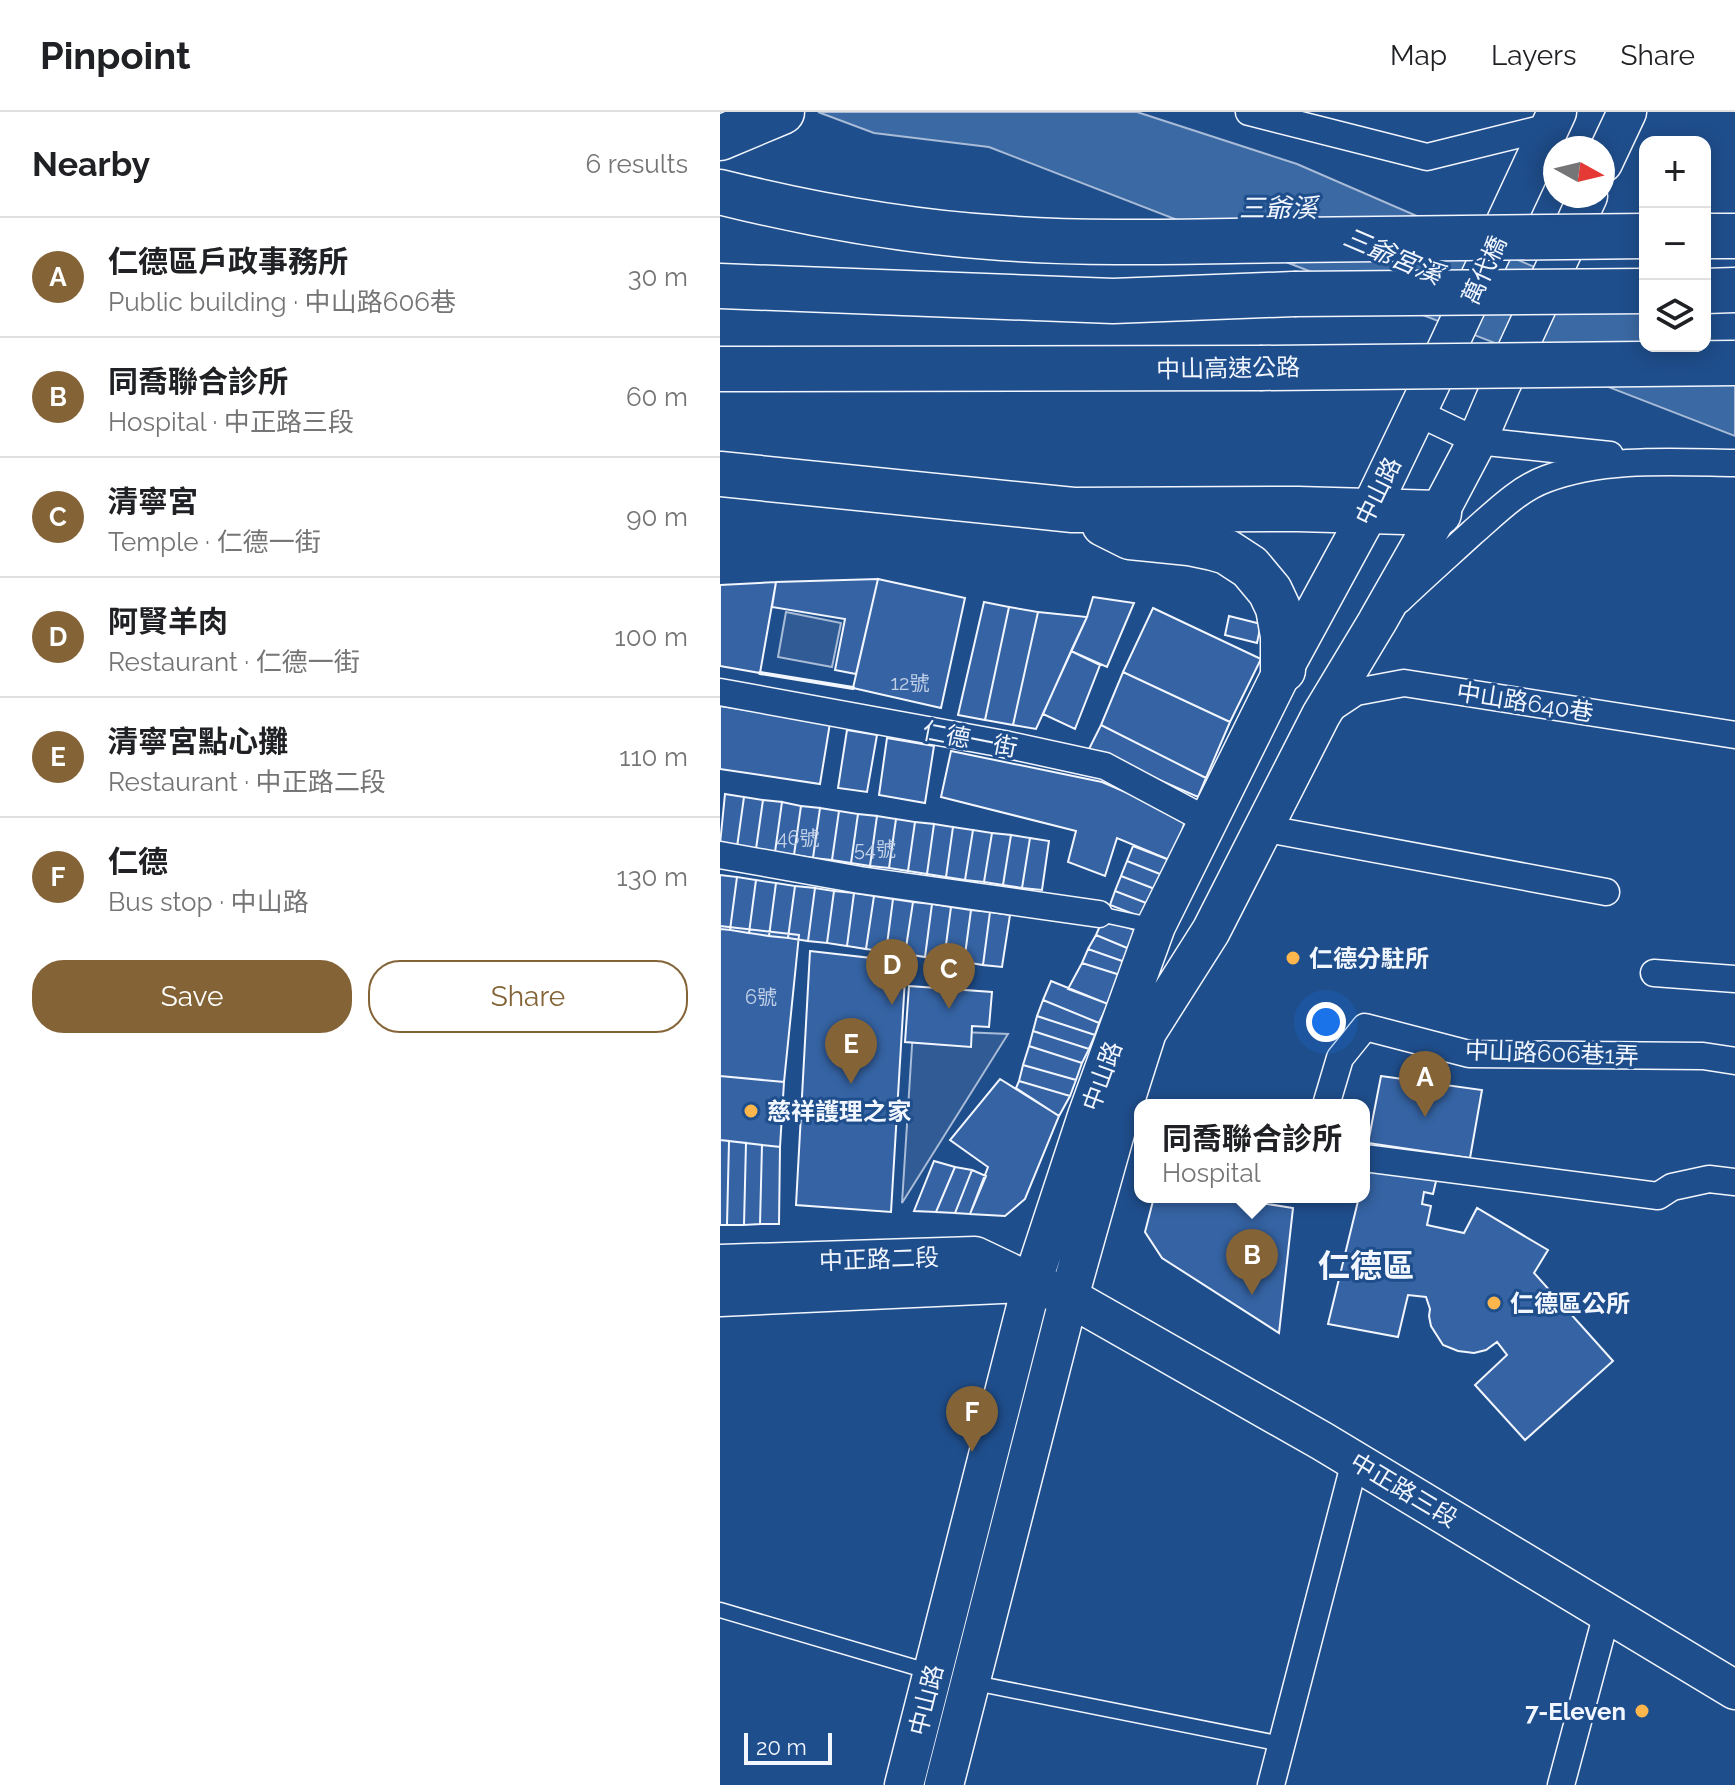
<!DOCTYPE html>
<html lang="en">
<head>
<meta charset="utf-8">
<style>
	body { margin:0; font-family:Raleway,"Noto Sans TC",sans-serif; background:#f6f6f6; color:#202124 }
	.controls { position:absolute; right:24px; top:24px; display:grid; overflow:hidden; border-radius:16px; box-shadow:0 4px 20px #0003 }
	.controls button { width:72px; height:72px; display:grid; place-items:center; padding:0; border:0; border-bottom:2px solid #e0e0e0; background:#fff; color:#202124; font:40px sans-serif }
	.compass { position:absolute; left:823px; top:24px; width:72px; height:72px; border-radius:50%; background:#fff; box-shadow:0 4px 20px #0003; rotate:98deg }
	.scale { position:absolute; left:24px; bottom:20px; width:88px; box-sizing:border-box; padding-left:8px; border:4px solid #f2f6ff; border-top:0; font-size:22px; line-height:28px; white-space:nowrap; color:#f2f6ff; -webkit-text-stroke:6px #1f4e8c; paint-order:stroke }
	.you { position:absolute; left:606px; top:910px; width:28px; height:28px; margin:-20px; border:6px solid #fff; border-radius:50%; background:#1a73e8; box-shadow:0 0 0 12px #1a73e833 }
	.badge { display:grid; place-items:center; width:52px; height:52px; border-radius:50%; background:#846436; color:#fff; font-size:26px; font-weight:700 }
	.pin { position:absolute; translate:-50% -66px; filter:drop-shadow(0 2px 4px #0008) }
	.pin::after { content:''; position:absolute; top:42px; width:28px; height:24px; background:inherit; clip-path:polygon(0 0,100% 0,50% 100%) }
	.popup { position:absolute; left:414px; top:987px; width:236px; height:104px; box-sizing:border-box; display:grid; place-content:center; border-radius:16px; background:#fff; filter:drop-shadow(0 2px 6px #0005); font-size:26px; white-space:nowrap; color:#757577 }
	.popup b { font-size:30px; color:#202124 }
	.popup::after { content:''; position:absolute; left:50%; top:100%; margin-left:-16px; border:16px solid transparent; border-top-color:#fff }
	.list { margin:0; padding:0; list-style:none }
	h2 { display:flex; justify-content:space-between; align-items:center; height:104px; margin:0; padding:0 32px; font-size:34px }
	h2 small { font-size:26px; font-weight:400; color:#757577 }
	.list li { display:grid; grid-template-columns:52px 1fr auto; gap:24px; align-items:center; box-sizing:border-box; height:120px; padding:0 32px; border-top:2px solid #e0e0e0 }
	.list b { display:block; font-size:30px; white-space:nowrap }
	.list p { margin:0; font-size:26px; white-space:nowrap; color:#757577 }
	.list em { font-size:26px; font-style:normal; color:#757577 }
	.actions { display:flex; gap:16px; padding:24px 32px }
	.actions a { flex:1; padding:18px 0; border:2px solid #846436; border-radius:32px; text-align:center; font-size:28px; color:#846436 }
	.actions .main { background:#846436; color:#fff }
	.icon { flex:none; width:44px; height:44px; fill:none; stroke:currentColor; stroke-width:2; stroke-linecap:round; stroke-linejoin:round }
	.map { position:relative; flex:none; width:1015px; height:1673px; overflow:hidden }
	header { display:flex; align-items:center; gap:48px; box-sizing:border-box; height:112px; padding:0 40px; background:#fff; border-bottom:2px solid #e0e0e0 }
	header strong { font-size:38px }
	nav { display:flex; gap:44px; margin-inline-start:auto; font-size:28px }
	main { display:flex }
	aside { flex:1; background:#fff }
	.map>svg:first-child { display:block }
	.parking { fill:#305b95; stroke:#a8bbd7; stroke-width:2 }
	.water { fill:#3b69a3; stroke:#a8bbd7; stroke-width:2 }
	.building { fill:#3563a3; stroke:#f2f6ff; stroke-width:2 }
	.lines { fill:none; stroke-linecap:round; stroke-linejoin:round }
	.service-casing { stroke:#f2f6ff; stroke-width:17 }
	.minor-casing { stroke:#f2f6ff; stroke-width:29 }
	.secondary-casing { stroke:#f2f6ff; stroke-width:41 }
	.motorway-casing { stroke:#f2f6ff; stroke-width:47 }
	.service { stroke:#1f4e8c; stroke-width:14 }
	.minor { stroke:#1f4e8c; stroke-width:26 }
	.secondary { stroke:#1f4e8c; stroke-width:38 }
	.motorway { stroke:#1f4e8c; stroke-width:44 }
	.motorway-bridge-casing { stroke:#f2f6ff; stroke-width:47; stroke-linecap:butt }
	.motorway-bridge { stroke:#1f4e8c; stroke-width:44 }
	.wall { stroke:#f2f6ff; stroke-width:4 }
	.poi-dot { fill:#ffb74d; stroke:#1f4e8c; stroke-width:3 }
	.labels { text-anchor:middle; dominant-baseline:central; stroke-width:6; stroke-linejoin:round; paint-order:stroke }
	.number-label { font-size:20px; fill:#c3d1e8 }
	.street-label { font-size:24px; fill:#f2f6ff; stroke:#1f4e8c }
	.poi-label { font-size:24px; font-weight:bold; fill:#f2f6ff; stroke:#1f4e8c; text-anchor:start }
	.water-label { font-size:26px; font-style:italic; fill:#f2f6ff; stroke:#1f4e8c }
	.district-label { font-size:32px; font-weight:bold; fill:#f2f6ff; stroke:#1f4e8c }
</style>
</head>
<body>
<header>
<strong>Pinpoint</strong>
<nav><a>Map</a><a>Layers</a><a>Share</a></nav>
</header>
<main>
<aside>
<h2>Nearby<small>6 results</small></h2>
<ul class="list">
<li><span class="badge">A</span><div><b>仁德區戶政事務所</b><p>Public building · 中山路606巷</p></div><em>30 m</em></li>
<li><span class="badge">B</span><div><b>同喬聯合診所</b><p>Hospital · 中正路三段</p></div><em>60 m</em></li>
<li><span class="badge">C</span><div><b>清寧宮</b><p>Temple · 仁德一街</p></div><em>90 m</em></li>
<li><span class="badge">D</span><div><b>阿賢羊肉</b><p>Restaurant · 仁德一街</p></div><em>100 m</em></li>
<li><span class="badge">E</span><div><b>清寧宮點心攤</b><p>Restaurant · 中正路二段</p></div><em>110 m</em></li>
<li><span class="badge">F</span><div><b>仁德</b><p>Bus stop · 中山路</p></div><em>130 m</em></li>
</ul>
<div class="actions"><a class="main">Save</a><a>Share</a></div>
</aside>
<div class="map">
<svg width="1015" height="1673" viewBox="0 0 1015 1673">
	<rect width="100%" height="100%" fill="#1f4e8c"/>
	<path class="parking" d="M66,500L121,511L112,555L58,545Z
		M193,918L288,922L182,1091Z"/>
	<path class="water" d="M98,0H417L577,52L925,203V234H985V229L1015,242V324L269,35L154,21Z"/>
	<path class="building" d="M158,467L136,562L115,558L125,507L52,495L56,470Z
		M158,467L245,486L221,596L133,576Z
		M56,470L40,561L0,554V473Z
		M373,485L414,491L387,555L351,539L367,505Z
		M264,490L289,495L265,608L238,603Z
		M289,495L318,500L293,613L265,608Z
		M433,496L541,547L510,610L403,560Z
		M318,500L367,505L316,617L293,613Z
		M509,504L541,512L537,531L505,523Z
		M351,539L380,553L355,617L323,602Z
		M403,560L510,610L486,666L381,613Z
		M0,594L110,611L100,672L0,657Z
		M381,613L486,666L478,685L369,637Z
		M127,618L157,623L147,680L118,676Z
		M167,626L214,634L205,691L159,683Z
		M231,639L382,670L466,706L452,749L397,726L385,764L348,750L356,719L221,685Z
		M5,682L24,685L17,735L0,732Z
		M24,685L43,688L36,737L17,735Z
		M43,688L62,690L55,740L36,737Z
		M62,690L81,694L74,743L55,740Z
		M81,694L100,696L93,746L74,743Z
		M100,696L119,699L112,748L93,746Z
		M119,699L138,702L131,751L112,748Z
		M138,702L157,704L150,754L131,751Z
		M157,704L176,707L169,756L150,754Z
		M176,707L195,710L188,759L169,756Z
		M195,710L214,712L207,762L188,759Z
		M214,712L233,715L226,765L207,762Z
		M233,715L253,718L245,768L226,765Z
		M253,718L272,721L264,770L245,768Z
		M272,721L291,723L283,773L264,770Z
		M291,723L310,726L302,776L283,773Z
		M310,726L329,729L322,778L302,776Z
		M413,734L452,749L445,764L407,749Z
		M407,749L445,764L440,779L401,764Z
		M0,763L17,765L10,818L0,817Z
		M401,764L440,779L434,794L395,779Z
		M17,765L36,768L29,821L10,818Z
		M36,768L56,771L49,824L29,821Z
		M56,771L75,774L68,826L49,824Z
		M75,774L95,776L88,829L68,826Z
		M95,776L114,779L107,831L88,829Z
		M114,779L134,781L127,834L107,831Z
		M395,779L434,794L429,808L390,793Z
		M134,781L154,784L146,837L127,834Z
		M154,784L173,787L166,840L146,837Z
		M173,787L193,790L185,842L166,840Z
		M193,790L212,792L205,845L185,842Z
		M212,792L231,795L224,848L205,845Z
		M231,795L251,798L244,850L224,848Z
		M251,798L270,800L263,853L244,850Z
		M270,800L290,803L282,855L263,853Z
		M383,807L418,819L412,838L376,823Z
		M0,814L79,823L64,970L0,964Z
		M376,823L412,838L405,850L368,837Z
		M368,837L405,850L400,863L362,851Z
		M90,839L186,850L171,1100L76,1093Z
		M362,851L400,863L388,892L348,877Z
		M331,869L388,892L379,911L323,888Z
		M189,874L272,880L269,915L252,914L251,935L185,930Z
		M323,888L379,911L375,923L317,904Z
		M317,904L375,923L369,937L313,919Z
		M313,919L369,937L362,951L309,934Z
		M309,934L362,951L356,968L303,953Z
		M303,953L356,968L350,984L299,969Z
		M0,964L64,970L60,1035L0,1028Z
		M661,964L762,978L750,1046L648,1031Z
		M280,967L339,1004L305,1087L285,1104L250,1102L268,1055L230,1028Z
		M299,969L350,984L339,1004L296,976Z
		M0,1028L9,1029L7,1113H0Z
		M9,1029L26,1031L24,1113H7Z
		M26,1031L42,1033L40,1112L24,1113Z
		M42,1033L60,1035L59,1112H40Z
		M214,1049L235,1055L216,1100L194,1099Z
		M647,1050L717,1065L713,1082L704,1080L702,1092L711,1094L707,1113L744,1121L757,1096L828,1138L814,1161L893,1249L805,1328L755,1273L787,1243L777,1230L766,1238L754,1241L738,1239L723,1233L711,1214L709,1204L710,1197L706,1185L688,1183L678,1225L608,1212L639,1085H644V1063Z
		M235,1055L252,1058L235,1101L216,1100Z
		M252,1058L266,1064L250,1102L235,1101Z
		M434,1085H503L573,1096L559,1221L442,1146L425,1120Z"/>
	<g class="lines">
		<defs>
			<path id="service" d="M379,802L435,814
				M0,1498L211,1560
				M250,1570L562,1632"/>
			<path id="minor" d="M529,0L707,45L829,15
				M696,300L757,329L890,343
				M679,488C703,465 728,443 752,421C774,402 798,377 826,367C885,345 953,350 1015,351
				M0,580L284,632L385,654L488,709
				M609,598L636,580L684,571L1015,623
				M542,716L886,780
				M0,743L140,768L379,802
				M934,861L1015,867
				M606,993L620,946L645,915L749,942L983,944L1015,949
				M644,1046L938,1084L952,1075L989,1067L1015,1070
				M551,1673L635,1349
				M841,1673L887,1501"/>
			<path id="secondary" d="M883,51L907,0
				M0,1152L255,1144L312,1171L349,1185L602,1329L1015,1578
				M0,1185L305,1171
				M184,1673L312,1171L367,1004L436,814L563,558L649,400L709,275L837,0
				M224,1673L349,1185L397,1014L427,920L491,819L601,603L657,510L719,401L757,329L781,273L868,84"/>
			<path id="motorway" d="M0,26L62,0
				M0,80C92,103 187,120 282,126C379,133 476,129 573,128
				M985,124H1015
				M0,174L393,189L574,182
				M985,179L1015,178
				M0,257L540,256
				M0,362L353,398L578,397L719,401
				M384,412L410,425L469,431L493,436L507,440L530,455L550,479L558,496L563,524V558"/>
		</defs>
		<use href="#service" class="service-casing"/>
		<use href="#minor" class="minor-casing"/>
		<use href="#secondary" class="secondary-casing"/>
		<use href="#motorway" class="motorway-casing"/>
		<use href="#service" class="service"/>
		<use href="#minor" class="minor"/>
		<use href="#secondary" class="secondary"/>
		<use href="#motorway" class="motorway"/>
		<defs>
			<path id="motorway-bridge" d="M573,128L925,124
				M574,182L925,179
				M540,256L1015,251"/>
		</defs>
		<use href="#motorway-bridge" class="motorway-bridge-casing"/>
		<use href="#motorway-bridge" class="motorway-bridge"/>
		<path class="wall" d="M40,561L133,576"/>
	</g>
	<g class="poi-dot">
		<circle cx="573" cy="846" r="8"/>
		<circle cx="31" cy="999" r="8"/>
		<circle cx="774" cy="1191" r="8"/>
		<circle cx="922" cy="1599" r="8"/>
	</g>
	<g class="labels">
		<g class="number-label">
			<text x="190" y="571">12號</text>
			<text x="78" y="726">46號</text>
			<text x="155" y="737">54號</text>
			<text x="41" y="885">6號</text>
		</g>
		<g class="street-label">
			<text transform="translate(764 158) rotate(-65)">萬代橋</text>
			<text transform="translate(508 256) rotate(-1)">中山高速公路</text>
			<text transform="translate(658 379) rotate(-64)">中山路</text>
			<text transform="translate(805 590) rotate(9)">中山路640巷</text>
			<text transform="translate(250 627) rotate(11)">仁德一街</text>
			<text transform="translate(832 941) rotate(2)">中山路606巷1弄</text>
			<text transform="translate(382 964) rotate(-70)">中山路</text>
			<text transform="translate(159 1147) rotate(-2)">中正路二段</text>
			<text transform="translate(684 1378) rotate(31)">中正路三段</text>
			<text transform="translate(206 1588) rotate(-76)">中山路</text>
		</g>
		<g class="poi-label">
			<text x="589" y="846">仁德分駐所</text>
			<text x="47" y="999">慈祥護理之家</text>
			<text x="790" y="1191">仁德區公所</text>
			<text x="906" y="1599" text-anchor="end">7-Eleven</text>
		</g>
		<g class="water-label">
			<text x="558" y="96">三爺溪</text>
			<text transform="translate(673 144) rotate(23)">三爺宮溪</text>
		</g>
		<g class="district-label">
			<text x="646" y="1153">仁德區</text>
		</g>
	</g>
</svg>
<div class="controls">
<button>+</button>
<button>−</button>
<button><svg class="icon" aria-label="layers" viewBox="0 0 24 24"><path d="M12 4l9 5-9 5-9-5zM3 14l9 5 9-5"/></svg></button>
</div>
<svg class="compass" viewBox="-18 -18 36 36"><path d="M0-13l5 13h-10z" fill="#e53935"/><path d="M0 13l5-13h-10z" fill="#757577"/></svg>
<div class="scale">20 m</div>
<div class="you"></div>
<div class="pin badge" style="left:705px;top:1005px">A</div>
<div class="pin badge" style="left:532px;top:1183px">B</div>
<div class="popup"><b>同喬聯合診所</b>Hospital</div>
<div class="pin badge" style="left:229px;top:897px">C</div>
<div class="pin badge" style="left:172px;top:893px">D</div>
<div class="pin badge" style="left:131px;top:972px">E</div>
<div class="pin badge" style="left:252px;top:1340px">F</div>
</div>
</main>
</body>
</html>
